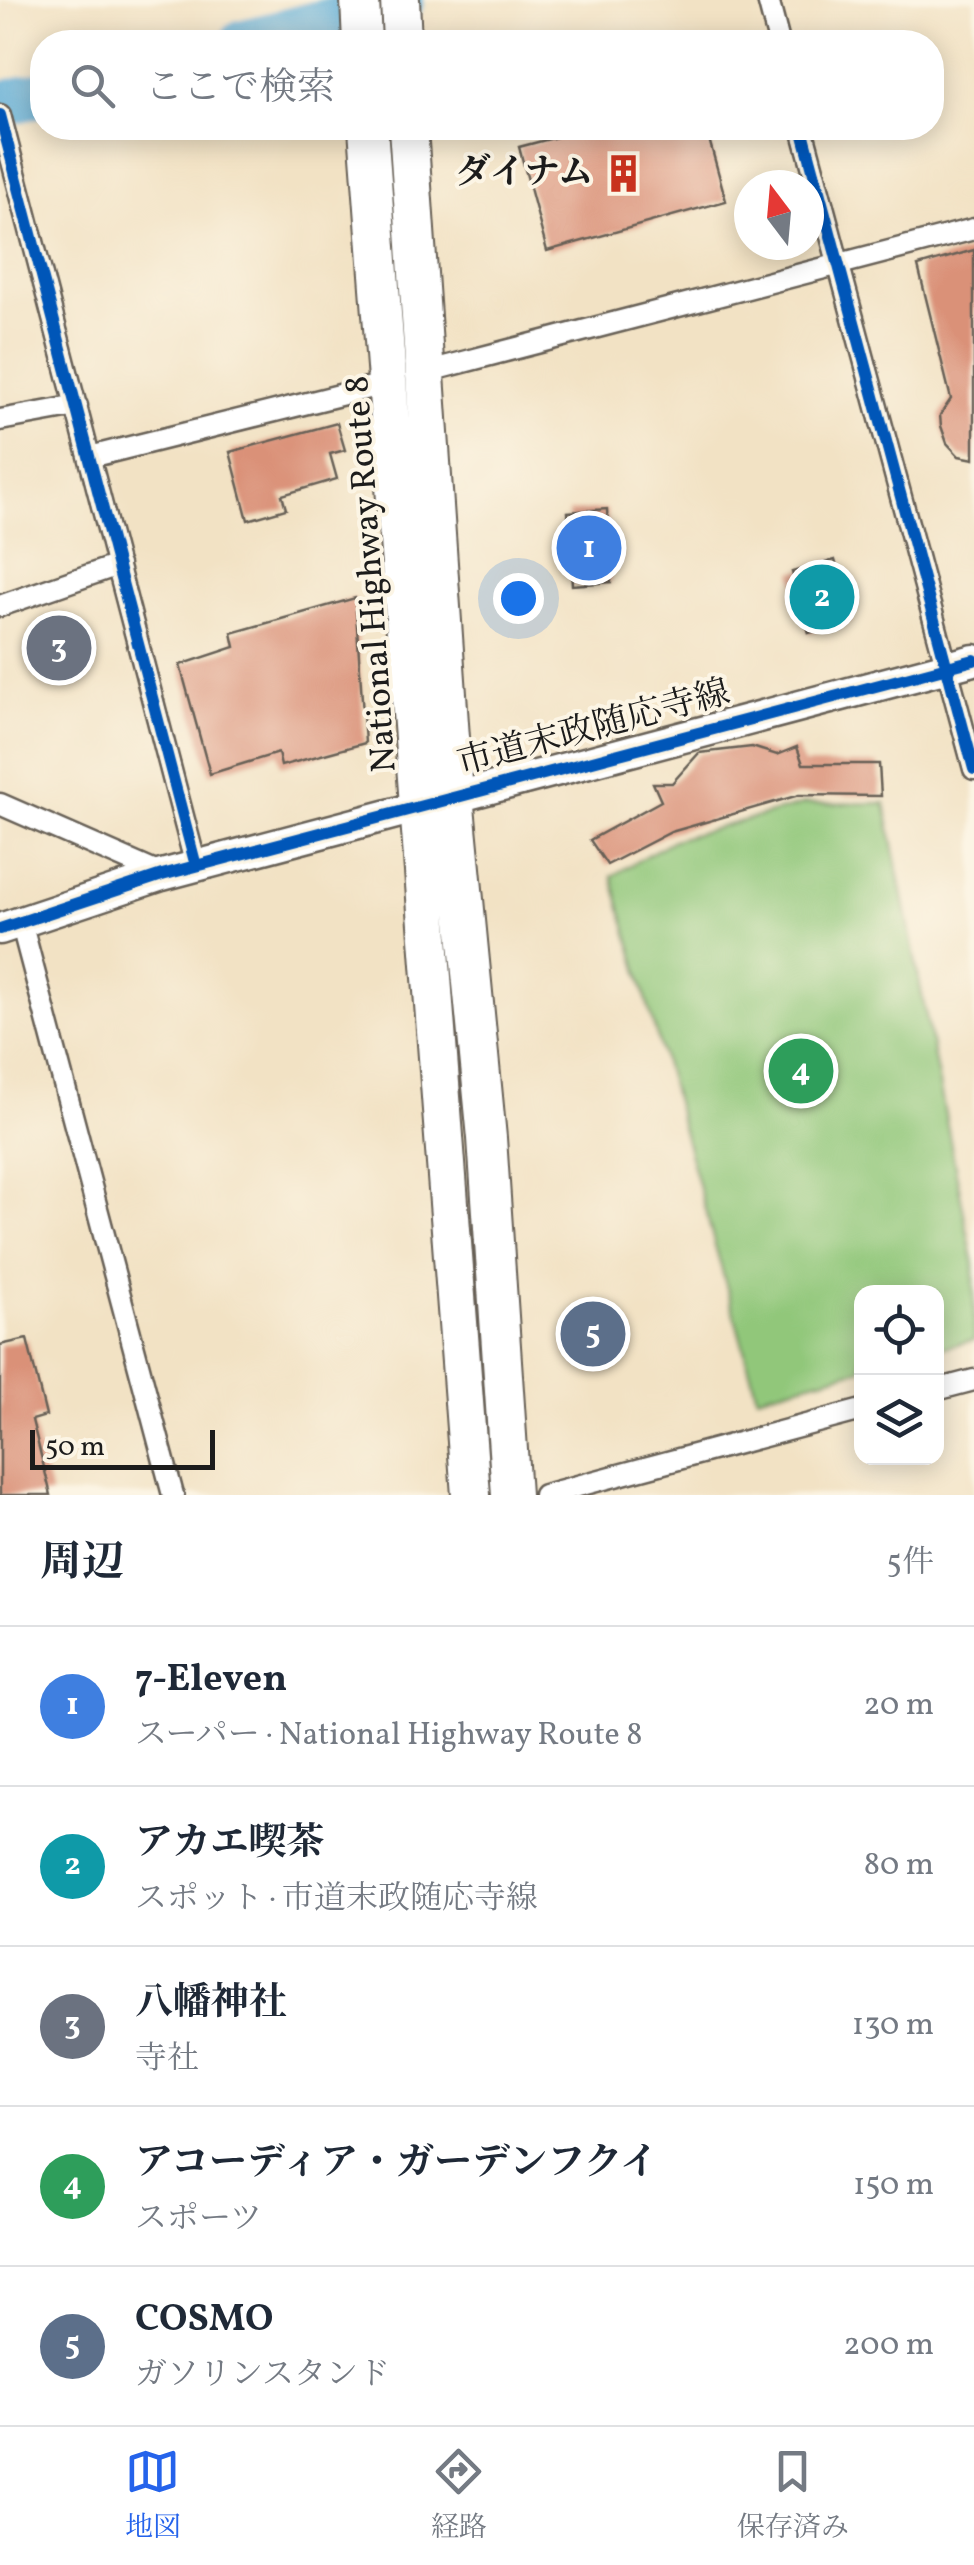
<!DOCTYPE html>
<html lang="ja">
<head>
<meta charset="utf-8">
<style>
	body { margin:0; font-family:Vollkorn,"Noto Serif JP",serif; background:#f6f6f7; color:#1f2937 }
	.controls { position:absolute; right:30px; bottom:30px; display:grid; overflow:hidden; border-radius:20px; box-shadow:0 5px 25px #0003 }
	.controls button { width:90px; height:90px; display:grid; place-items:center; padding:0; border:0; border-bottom:2px solid #e0e1e3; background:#fff; color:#1f2937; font:50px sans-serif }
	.compass { position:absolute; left:734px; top:170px; width:90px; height:90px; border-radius:50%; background:#fff; box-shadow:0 5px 25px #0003; rotate:344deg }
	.scale { position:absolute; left:30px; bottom:25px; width:185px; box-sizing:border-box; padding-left:10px; border:5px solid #1c1c1c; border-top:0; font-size:28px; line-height:35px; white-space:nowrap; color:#1c1c1c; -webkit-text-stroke:8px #fcf5e5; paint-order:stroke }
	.you { position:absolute; left:518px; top:598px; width:35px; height:35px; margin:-25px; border:8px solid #fff; border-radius:50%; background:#1a73e8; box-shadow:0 0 0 15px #1a73e833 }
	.badge { display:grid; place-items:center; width:65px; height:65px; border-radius:50%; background:#2563eb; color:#fff; font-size:32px; font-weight:700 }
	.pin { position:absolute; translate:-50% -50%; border:5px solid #fff; box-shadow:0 2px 10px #0006 }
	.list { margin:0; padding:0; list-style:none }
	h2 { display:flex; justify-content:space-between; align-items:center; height:130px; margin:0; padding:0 40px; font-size:42px }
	h2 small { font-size:32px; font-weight:400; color:#747a83 }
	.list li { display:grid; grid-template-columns:65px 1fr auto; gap:30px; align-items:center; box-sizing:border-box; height:160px; padding:0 40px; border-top:2px solid #e0e1e3 }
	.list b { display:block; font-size:38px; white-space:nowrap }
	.list p { margin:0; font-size:32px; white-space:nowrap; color:#747a83 }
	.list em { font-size:32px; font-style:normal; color:#747a83 }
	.icon { flex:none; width:55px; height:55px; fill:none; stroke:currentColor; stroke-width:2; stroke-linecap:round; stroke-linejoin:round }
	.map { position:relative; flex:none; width:974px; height:1495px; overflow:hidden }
	.search { position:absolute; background:#fff; box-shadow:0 5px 25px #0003; left:30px; right:30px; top:30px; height:110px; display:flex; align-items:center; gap:25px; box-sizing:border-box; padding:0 35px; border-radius:40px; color:#747a83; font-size:38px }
	.sheet { height:930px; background:#fff }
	nav { display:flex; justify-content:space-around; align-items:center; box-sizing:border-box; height:140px; border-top:2px solid #e0e1e3; background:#fff; font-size:28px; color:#747a83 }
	nav a { display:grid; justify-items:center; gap:5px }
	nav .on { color:#2563eb }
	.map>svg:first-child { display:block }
	.green { fill:#91c77a; stroke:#56724b; stroke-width:2.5 }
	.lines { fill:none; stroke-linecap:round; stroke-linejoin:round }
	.river { stroke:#5cabd6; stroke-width:45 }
	.building { fill:#da9178 }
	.street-casing { stroke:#676157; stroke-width:25 }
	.secondary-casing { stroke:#676157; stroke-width:35 }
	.highway-casing { stroke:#676157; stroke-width:42 }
	.street { stroke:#fff; stroke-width:20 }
	.secondary { stroke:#fff; stroke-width:30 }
	.highway { stroke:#fff; stroke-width:38 }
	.cycleway-casing { stroke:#fcf5e5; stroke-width:19 }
	.cycleway { stroke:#0057b8; stroke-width:12 }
	.labels { text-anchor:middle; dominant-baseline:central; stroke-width:8; stroke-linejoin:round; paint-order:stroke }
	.poi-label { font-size:35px; font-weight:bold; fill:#1c1c1c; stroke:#fcf5e5; text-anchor:end }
	.street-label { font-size:35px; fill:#1c1c1c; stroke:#fcf5e5 }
</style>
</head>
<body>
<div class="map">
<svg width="974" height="1495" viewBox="0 0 974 1495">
	<rect width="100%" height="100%" fill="#fcf5e5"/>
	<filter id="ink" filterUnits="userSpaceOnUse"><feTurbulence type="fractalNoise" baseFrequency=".01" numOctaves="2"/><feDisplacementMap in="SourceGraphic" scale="20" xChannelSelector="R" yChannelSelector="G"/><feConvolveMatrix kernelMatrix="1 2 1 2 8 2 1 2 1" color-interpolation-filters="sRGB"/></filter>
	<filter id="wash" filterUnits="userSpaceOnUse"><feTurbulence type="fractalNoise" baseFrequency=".0048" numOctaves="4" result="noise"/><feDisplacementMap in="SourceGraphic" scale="40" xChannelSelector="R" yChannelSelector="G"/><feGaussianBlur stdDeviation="2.25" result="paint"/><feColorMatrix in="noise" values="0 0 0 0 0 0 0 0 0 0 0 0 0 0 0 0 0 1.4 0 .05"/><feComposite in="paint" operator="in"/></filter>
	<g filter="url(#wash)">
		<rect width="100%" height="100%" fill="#f2e2c4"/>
		<path class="green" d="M885,803L974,1265V1340L937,1349L936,1292H862L861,1369L757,1396L612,876L673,840L805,804Z"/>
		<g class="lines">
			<path class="river" d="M242,42L401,2
				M0,104L42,94"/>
		</g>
		<g id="blocks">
			<path class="building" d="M591,128H706L726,201L547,251L519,147Z
				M974,250V459L959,456L947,443L941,426L940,415L951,399L918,266Z
				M337,423L345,450L330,454L337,479L282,495L286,509L248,520L230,452Z
				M607,509L611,582L572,585L568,512Z
				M835,560L852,621L809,633L792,572Z
				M355,598L365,743L281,766L278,753L210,774L180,665L235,647L232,633Z
				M752,747L777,755L797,747L803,764H879L881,796L799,795L671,832L607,865L590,840L661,801L653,783H672L699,753Z
				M27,1339L46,1416L32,1420L51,1495H0V1345Z"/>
		</g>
	</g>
	<g filter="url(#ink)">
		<use href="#blocks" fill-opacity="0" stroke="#676157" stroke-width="2.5"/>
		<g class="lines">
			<defs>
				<path id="street" d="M768,0L779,42
					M0,115L196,866
					M802,128L974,769
					M425,372L974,229
					M0,420L77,406
					M90,457L388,383
					M0,606L118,565
					M0,804L162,875
					M21,922L173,1495
					M936,1390L974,1380
					M544,1495L862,1410"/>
				<path id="secondary" d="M0,929L162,875L974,660"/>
				<path id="highway" d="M360,0L362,42
					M400,0L402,42
					M368,128L471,1495
					M408,128L454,796L487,1138L511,1495"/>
			</defs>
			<use href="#street" class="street-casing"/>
			<use href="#secondary" class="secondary-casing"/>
			<use href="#highway" class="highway-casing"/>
			<use href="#street" class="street"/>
			<use href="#secondary" class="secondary"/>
			<use href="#highway" class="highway"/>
			<defs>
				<path id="cycleway" d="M0,115L196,866
					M802,128L974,769
					M0,929L162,875L974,660"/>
			</defs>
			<use href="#cycleway" class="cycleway-casing"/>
			<use href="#cycleway" class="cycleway"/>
		</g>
	</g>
	<defs>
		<symbol id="building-bare" viewBox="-9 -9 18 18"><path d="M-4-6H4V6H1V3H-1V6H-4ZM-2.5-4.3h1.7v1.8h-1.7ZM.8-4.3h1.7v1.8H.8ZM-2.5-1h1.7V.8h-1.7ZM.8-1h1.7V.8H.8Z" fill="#c8321e" stroke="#fcf5e5" stroke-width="2.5" paint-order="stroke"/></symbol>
	</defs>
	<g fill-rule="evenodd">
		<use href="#building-bare" x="596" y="146" width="55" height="55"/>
	</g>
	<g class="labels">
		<g class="poi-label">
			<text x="593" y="174">ダイナム</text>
		</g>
		<g class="street-label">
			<text transform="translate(372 574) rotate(-94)">National Highway Route 8</text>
			<text transform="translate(594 729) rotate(-15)">市道末政随応寺線</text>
		</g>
	</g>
</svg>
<div class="controls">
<button><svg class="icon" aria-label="locate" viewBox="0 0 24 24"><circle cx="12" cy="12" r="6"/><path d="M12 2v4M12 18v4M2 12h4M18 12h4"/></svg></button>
<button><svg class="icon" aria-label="layers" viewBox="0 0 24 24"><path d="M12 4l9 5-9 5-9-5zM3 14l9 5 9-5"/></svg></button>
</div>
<svg class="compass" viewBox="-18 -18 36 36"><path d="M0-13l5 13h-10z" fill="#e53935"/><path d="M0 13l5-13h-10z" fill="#747a83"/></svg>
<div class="scale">50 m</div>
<div class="you"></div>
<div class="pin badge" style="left:589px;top:548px;background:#3f7fe0">1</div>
<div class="pin badge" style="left:822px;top:597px;background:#0f9aa8">2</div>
<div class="pin badge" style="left:59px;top:648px;background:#6b7280">3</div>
<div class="pin badge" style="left:801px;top:1071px;background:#2e9e5b">4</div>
<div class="pin badge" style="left:593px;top:1334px;background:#5c6f8a">5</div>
<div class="search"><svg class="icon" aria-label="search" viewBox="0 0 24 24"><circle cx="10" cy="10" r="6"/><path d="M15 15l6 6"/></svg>ここで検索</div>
</div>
<section class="sheet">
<h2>周辺<small>5件</small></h2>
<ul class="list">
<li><span class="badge" style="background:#3f7fe0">1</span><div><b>7-Eleven</b><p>スーパー · National Highway Route 8</p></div><em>20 m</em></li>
<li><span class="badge" style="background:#0f9aa8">2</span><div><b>アカエ喫茶</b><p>スポット · 市道末政随応寺線</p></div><em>80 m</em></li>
<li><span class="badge" style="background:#6b7280">3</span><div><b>八幡神社</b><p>寺社</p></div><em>130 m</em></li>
<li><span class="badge" style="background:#2e9e5b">4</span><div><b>アコーディア・ガーデンフクイ</b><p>スポーツ</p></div><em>150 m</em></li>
<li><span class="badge" style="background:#5c6f8a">5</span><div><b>COSMO</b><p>ガソリンスタンド</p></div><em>200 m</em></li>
</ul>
</section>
<nav>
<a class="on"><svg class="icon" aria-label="map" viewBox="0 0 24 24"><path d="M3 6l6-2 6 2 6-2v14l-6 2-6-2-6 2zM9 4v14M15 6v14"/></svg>地図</a>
<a><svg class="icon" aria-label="directions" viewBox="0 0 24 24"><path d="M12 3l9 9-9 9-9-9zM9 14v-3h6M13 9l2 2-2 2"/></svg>経路</a>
<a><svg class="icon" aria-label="saved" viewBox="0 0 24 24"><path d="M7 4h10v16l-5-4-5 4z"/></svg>保存済み</a>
</nav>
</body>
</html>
